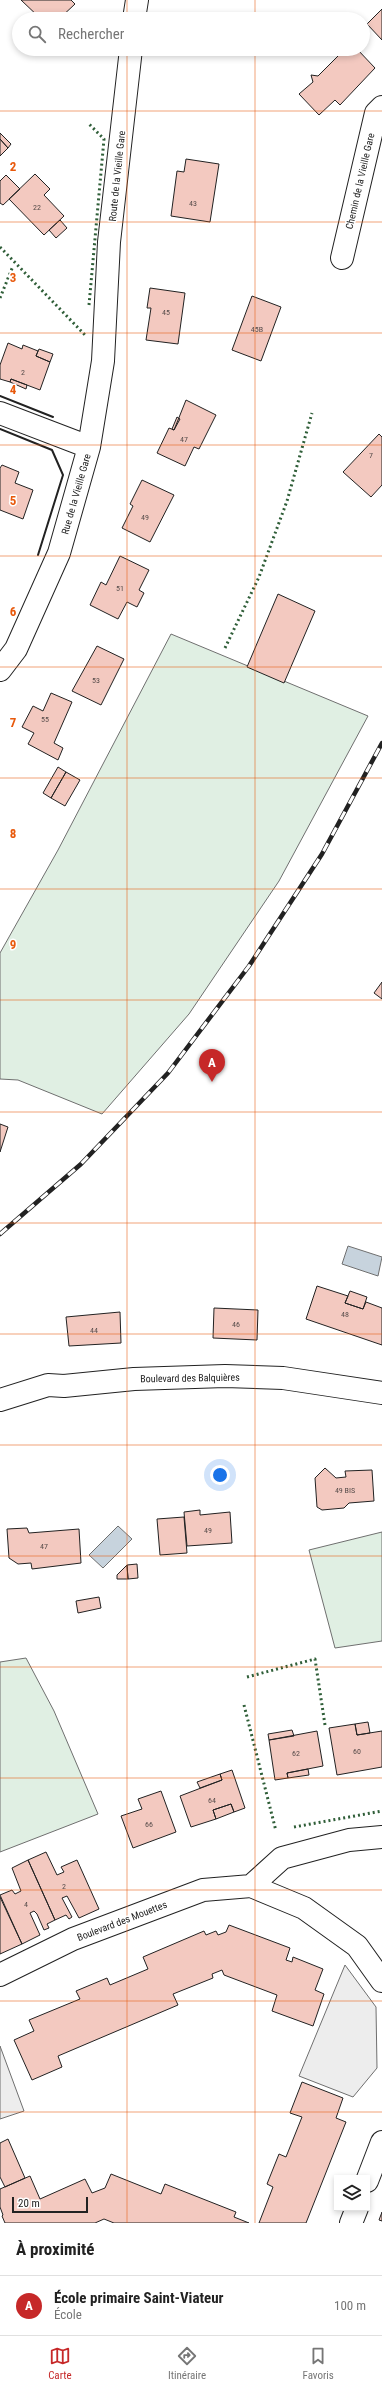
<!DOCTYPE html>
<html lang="fr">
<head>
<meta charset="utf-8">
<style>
	body { margin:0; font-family:"Roboto Condensed",sans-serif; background:#f2f2f2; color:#222 }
	.controls { position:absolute; right:12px; bottom:12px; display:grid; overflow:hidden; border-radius:0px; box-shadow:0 2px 6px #0003 }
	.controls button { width:36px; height:36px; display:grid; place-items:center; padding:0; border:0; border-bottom:1px solid #e0e0e0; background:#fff; color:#222; font:20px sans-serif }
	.scale { position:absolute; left:12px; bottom:10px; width:76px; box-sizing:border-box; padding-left:4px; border:2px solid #222; border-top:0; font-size:11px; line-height:14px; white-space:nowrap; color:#222; -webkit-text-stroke:3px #fff; paint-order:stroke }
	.you { position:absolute; left:220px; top:1475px; width:14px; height:14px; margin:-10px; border:3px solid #fff; border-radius:50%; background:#1a73e8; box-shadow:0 0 0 6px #1a73e833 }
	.badge { display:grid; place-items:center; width:26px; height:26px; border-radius:50%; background:#c62828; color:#fff; font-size:13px; font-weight:700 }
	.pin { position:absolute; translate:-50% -33px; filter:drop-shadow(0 1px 2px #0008) }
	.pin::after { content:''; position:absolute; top:21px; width:14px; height:12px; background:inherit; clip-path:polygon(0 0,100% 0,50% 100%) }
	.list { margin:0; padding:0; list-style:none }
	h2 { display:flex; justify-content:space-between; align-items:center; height:52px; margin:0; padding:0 16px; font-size:17px }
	h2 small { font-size:13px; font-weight:400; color:#767676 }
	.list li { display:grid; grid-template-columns:26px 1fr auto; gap:12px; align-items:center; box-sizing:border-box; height:60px; padding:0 16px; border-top:1px solid #e0e0e0 }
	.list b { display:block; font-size:15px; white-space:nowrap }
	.list p { margin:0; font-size:13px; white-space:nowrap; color:#767676 }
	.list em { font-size:13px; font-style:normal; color:#767676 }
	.icon { flex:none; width:22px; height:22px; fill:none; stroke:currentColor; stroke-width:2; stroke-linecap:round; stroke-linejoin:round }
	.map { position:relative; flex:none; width:382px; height:2223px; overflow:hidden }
	.search { position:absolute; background:#fff; box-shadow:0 2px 6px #0003; left:12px; right:12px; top:12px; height:44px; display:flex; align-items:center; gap:10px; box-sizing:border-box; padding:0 14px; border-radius:22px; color:#767676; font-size:15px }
	.sheet { height:112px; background:#fff }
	nav { display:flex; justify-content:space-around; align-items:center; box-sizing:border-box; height:56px; border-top:1px solid #e0e0e0; background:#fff; font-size:11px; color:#767676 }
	nav a { display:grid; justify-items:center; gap:2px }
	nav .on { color:#c62828 }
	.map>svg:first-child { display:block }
	.green { fill:#e0efe3; stroke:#6f6f6f }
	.parking { fill:#ededed; stroke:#6f6f6f }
	.water { fill:#c7d3dd; stroke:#6f6f6f }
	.building { fill:#f3c9c0; stroke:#222 }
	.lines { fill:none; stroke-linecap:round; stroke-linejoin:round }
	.minor-casing { stroke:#222; stroke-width:24 }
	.minor { stroke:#fff; stroke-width:22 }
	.rail-casing { stroke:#222; stroke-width:4.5 }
	.rail { stroke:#fff; stroke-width:3; stroke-dasharray:9; stroke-linecap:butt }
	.hedge { stroke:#2f5e38; stroke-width:3; stroke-dasharray:2 3; stroke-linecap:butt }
	.wall { stroke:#222; stroke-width:2 }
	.grid { fill:none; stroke:#e8590c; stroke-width:1; stroke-opacity:0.55 }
	.labels { text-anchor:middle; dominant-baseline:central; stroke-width:3; stroke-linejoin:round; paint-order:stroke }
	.number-label { font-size:8px; fill:#564c4a }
	.street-label { font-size:10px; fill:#222; stroke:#fff }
	.grid-label { font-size:13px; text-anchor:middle; font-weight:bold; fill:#e8590c; stroke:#fff; stroke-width:3; stroke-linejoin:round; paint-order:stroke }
</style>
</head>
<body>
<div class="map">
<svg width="382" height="2223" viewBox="0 0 382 2223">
	<rect width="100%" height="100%" fill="#fff"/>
	<path class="green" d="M171,634L368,716L279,881L189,1014L102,1114L18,1080L0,1079V953L58,850Z
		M382,1532V1641L335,1648L309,1550Z
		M26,1658L54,1711L98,1814L0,1852V1662Z"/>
	<path class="parking" d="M345,1965L376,2007L377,2068L353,2097L299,2076Z
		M0,2046L24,2111L0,2119Z"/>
	<path class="water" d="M348,1246L382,1257L378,1276L342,1264Z
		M118,1526L132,1539L103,1568L89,1555Z"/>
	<path class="building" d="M21,0H71L75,4L59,19H41Z
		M382,9V40L367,24Z
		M345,49L350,54L357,49L375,68L340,105L335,100L319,115L299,94L313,82L311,75L318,76Z
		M0,133L11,144L8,148L0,139Z
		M0,139L8,148L0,156Z
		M186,159L219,164L210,222L171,216L177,171L184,172Z
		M35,174L50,189L44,195L64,216L44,235L9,199Z
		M6,175L20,189L3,205L0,203V181Z
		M60,220L67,228L56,238L49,230Z
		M150,288L185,293L178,344L146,340L151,308H147Z
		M252,296L281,307L261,361L232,350Z
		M8,343L22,349L23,345L38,351L36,356L50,362L40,390L11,379L10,382L0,379V365Z
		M39,349L53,354L50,362L36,356Z
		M11,379L27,385L26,389L10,382Z
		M186,400L216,415L199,449L194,447L185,466L157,453L169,428L174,430Z
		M177,417L180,419L174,430L172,429Z
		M379,434L382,437V485L371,497L343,472Z
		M2,465L19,472L15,483L33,490L23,519L0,510V468Z
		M142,480L174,495L150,542L122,528L133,506L130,504Z
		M120,556L149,570L139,590L144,593L137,607L127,602L118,619L90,605L101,582L106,585Z
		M278,594L315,611L284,683L247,667Z
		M97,646L124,659L101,705L72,691Z
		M51,693L72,702L54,743L63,748L58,760L28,744L34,733L22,727L33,706L43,711Z
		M58,767L66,772L51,798L43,793Z
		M66,772L80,780L65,806L51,798Z
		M382,982V999L374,993Z
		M0,1124L8,1127L0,1152Z
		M317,1286L348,1296L345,1303L363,1309L366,1302L382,1308V1345L306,1319Z
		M350,1291L367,1297L363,1309L345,1303Z
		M214,1308L258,1310L257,1340L213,1338Z
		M120,1312L121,1343L69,1346L66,1317Z
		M325,1468L336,1478L346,1477L345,1471L372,1470L374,1501L349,1503L344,1508L322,1510L317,1507L315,1478Z
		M200,1510V1515L230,1512L232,1543L187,1546L184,1512Z
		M184,1517L187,1553L160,1555L157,1519Z
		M27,1528L29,1533L79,1529L81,1563L32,1569L31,1563L18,1564L9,1558L7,1529Z
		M137,1564L138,1578L128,1579L127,1565Z
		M127,1565L128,1579H117V1575Z
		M99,1597L101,1608L78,1613L76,1601Z
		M368,1722L370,1733L357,1735L355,1724Z
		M355,1724L357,1735L382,1731V1767L337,1775L329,1728Z
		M292,1730L294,1736L269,1740L268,1734Z
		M317,1731L323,1766L287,1773L288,1778L275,1780L269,1740Z
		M308,1769L309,1775L288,1778L287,1773Z
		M232,1770L245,1808L234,1812L231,1804L213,1810L216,1819L191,1827L180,1796L222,1780L220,1774Z
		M220,1774L222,1780L200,1788L197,1782Z
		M161,1791L176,1832L133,1848L121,1816L142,1809L138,1799Z
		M231,1804L234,1812L216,1819L213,1810Z
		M46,1852L57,1875L64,1872L61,1867L77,1860L99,1909L79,1918L67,1896L62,1898L72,1917L69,1919L66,1915L55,1920L28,1860Z
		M28,1860L55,1920L47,1924L49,1928L44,1930L37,1914L34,1911L30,1913L40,1935L22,1944L0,1895L12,1890L15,1894L21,1891L12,1868Z
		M0,1897L22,1944L0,1954Z
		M229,1925L290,1948L286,1960L292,1962L293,1957L323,1969L315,1990L324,1994L313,2026L272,2011L277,1995L224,1975L222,1970L212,1974L213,1978L173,1994L178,2005L58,2056L62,2067L32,2080L14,2040L34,2031L29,2020L80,1999L76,1991L107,1978L110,1985L148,1969L143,1957L204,1931L206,1935L216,1931L218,1935L226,1932Z
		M302,2082L343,2098L336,2118L346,2122L306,2223H259L273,2187L267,2184L279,2154L286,2157L302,2117L290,2113Z
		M8,2139L25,2178L5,2187L0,2177V2143Z
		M111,2174L161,2194L165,2184L236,2212L234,2217L249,2223H114L104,2219L95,2223H5L2,2216L3,2215L0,2207V2189L30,2176L40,2199L85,2179L92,2193L105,2188Z
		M382,2212V2221L379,2220Z"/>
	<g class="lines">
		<defs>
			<path id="minor" d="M134,19L137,0
				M342,258L376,113L382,107
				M0,413L89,447
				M0,670L16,649L59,553L89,447L103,361L109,242L131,49
				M0,1400L48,1385L64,1386L134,1379L225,1376L283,1378L382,1393
				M251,1886L282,1858L349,1840L382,1837
				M0,1975L73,1939L203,1890L251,1886L304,1908L357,1946L382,1981
				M367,2181L382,2142
				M351,2223L357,2208"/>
		</defs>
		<use href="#minor" class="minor-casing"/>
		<use href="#minor" class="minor"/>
		<defs>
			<path id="rail" d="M0,1234L81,1164L168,1073L249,966L322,854L382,743"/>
		</defs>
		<use href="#rail" class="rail-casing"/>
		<use href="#rail" class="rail"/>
		<path class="hedge" d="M0,247L86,336
			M0,298L13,266
			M89,305L104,139L89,124
			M225,648L259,577L287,501L312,413
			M247,1677L315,1659L325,1725
			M244,1705L276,1831
			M294,1827L382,1811"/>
		<path class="wall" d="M0,396L53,417
			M0,429L52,450L63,475L38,555"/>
	</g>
	<path class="grid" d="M127,0V19M255,0V19M127,49V2223M255,49V2223M0,111H382M0,222H382M0,333H382M0,445H382M0,556H382M0,667H382M0,778H382M0,889H382M0,1000H382M0,1112H382M0,1223H382M0,1334H382M0,1445H382M0,1556H382M0,1667H382M0,1778H382M0,1890H382M0,2001H382M0,2112H382"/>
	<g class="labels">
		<g class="number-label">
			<text x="193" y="203">43</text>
			<text x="37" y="207">22</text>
			<text x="166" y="312">45</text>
			<text x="257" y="329">45B</text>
			<text x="23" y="372">2</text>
			<text x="184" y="439">47</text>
			<text x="371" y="455">7</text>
			<text x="145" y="517">49</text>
			<text x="120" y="588">51</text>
			<text x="96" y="680">53</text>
			<text x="45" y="719">55</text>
			<text x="345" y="1314">48</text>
			<text x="236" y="1324">46</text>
			<text x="94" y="1330">44</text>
			<text x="345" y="1490">49 BIS</text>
			<text x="208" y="1530">49</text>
			<text x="44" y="1546">47</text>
			<text x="357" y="1751">60</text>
			<text x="296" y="1753">62</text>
			<text x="212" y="1800">64</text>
			<text x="149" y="1824">66</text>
			<text x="64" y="1886">2</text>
			<text x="26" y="1904">4</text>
		</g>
		<g class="street-label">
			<text transform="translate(117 176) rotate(-84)">Route de la Vieille Gare</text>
			<text transform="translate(360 181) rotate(-77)">Chemin de la Vieille Gare</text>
			<text transform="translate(76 494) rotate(-74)">Rue de la Vieille Gare</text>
			<text transform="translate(190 1378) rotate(-1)">Boulevard des Balquières</text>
			<text transform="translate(122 1921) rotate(-21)">Boulevard des Mouettes</text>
		</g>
	</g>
	<g class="grid-label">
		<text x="13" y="171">2</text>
		<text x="13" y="282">3</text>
		<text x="13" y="394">4</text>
		<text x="13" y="505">5</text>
		<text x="13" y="616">6</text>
		<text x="13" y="727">7</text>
		<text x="13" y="838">8</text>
		<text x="13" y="949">9</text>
	</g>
</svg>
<div class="controls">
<button><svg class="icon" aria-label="layers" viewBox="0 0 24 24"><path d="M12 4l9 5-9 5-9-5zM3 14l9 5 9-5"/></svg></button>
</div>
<div class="scale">20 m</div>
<div class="you"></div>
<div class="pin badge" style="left:212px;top:1082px">A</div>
<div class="search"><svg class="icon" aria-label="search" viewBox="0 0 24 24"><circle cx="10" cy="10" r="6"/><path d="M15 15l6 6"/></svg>Rechercher</div>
</div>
<section class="sheet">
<h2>À proximité<small></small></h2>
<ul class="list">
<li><span class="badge">A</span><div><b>École primaire Saint-Viateur</b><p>École</p></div><em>100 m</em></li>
</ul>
</section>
<nav>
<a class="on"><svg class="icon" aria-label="map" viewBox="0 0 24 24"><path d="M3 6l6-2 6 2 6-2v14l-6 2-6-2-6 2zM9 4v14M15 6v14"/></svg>Carte</a>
<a><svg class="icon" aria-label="directions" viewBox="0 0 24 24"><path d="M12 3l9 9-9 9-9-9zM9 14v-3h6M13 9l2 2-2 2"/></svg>Itinéraire</a>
<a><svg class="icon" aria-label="saved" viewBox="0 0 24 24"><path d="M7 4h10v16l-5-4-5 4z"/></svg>Favoris</a>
</nav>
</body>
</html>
